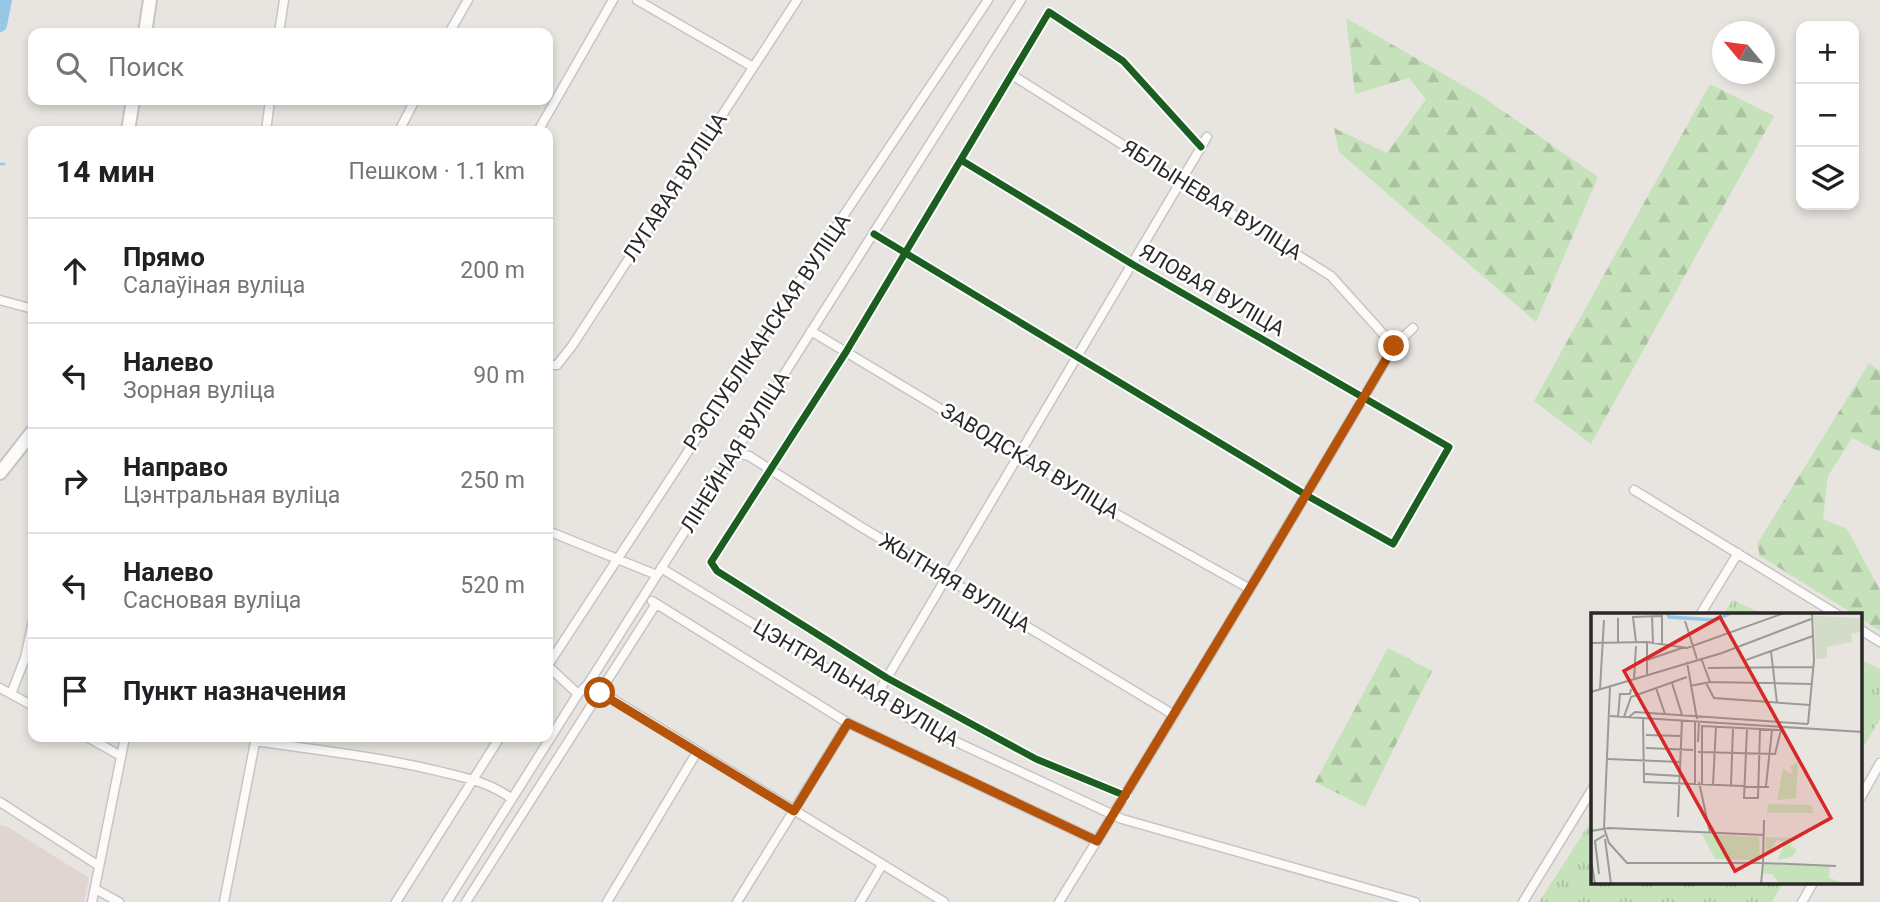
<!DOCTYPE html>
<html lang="ru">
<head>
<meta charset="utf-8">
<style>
	body { margin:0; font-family:Roboto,sans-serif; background:#f6f6f6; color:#202124 }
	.controls { position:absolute; right:21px; top:21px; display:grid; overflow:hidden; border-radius:14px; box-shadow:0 4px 10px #0003 }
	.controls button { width:63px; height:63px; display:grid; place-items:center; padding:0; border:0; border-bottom:2px solid #e0e0e0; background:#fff; color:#202124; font:35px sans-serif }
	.compass { position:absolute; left:1712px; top:21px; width:63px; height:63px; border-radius:50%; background:#fff; box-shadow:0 4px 10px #0003; rotate:299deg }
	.stop { position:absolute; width:21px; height:21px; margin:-16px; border:5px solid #b45309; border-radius:50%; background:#fff }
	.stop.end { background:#b45309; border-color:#fff; box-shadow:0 2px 7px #0008 }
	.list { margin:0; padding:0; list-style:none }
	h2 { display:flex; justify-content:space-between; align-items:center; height:91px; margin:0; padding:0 28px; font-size:30px }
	h2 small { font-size:23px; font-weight:400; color:#757577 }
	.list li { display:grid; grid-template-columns:46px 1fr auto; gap:21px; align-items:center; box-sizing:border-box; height:105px; padding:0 28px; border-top:2px solid #e0e0e0 }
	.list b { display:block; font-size:26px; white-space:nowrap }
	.list p { margin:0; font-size:23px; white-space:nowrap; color:#757577 }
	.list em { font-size:23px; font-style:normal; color:#757577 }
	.icon { flex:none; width:38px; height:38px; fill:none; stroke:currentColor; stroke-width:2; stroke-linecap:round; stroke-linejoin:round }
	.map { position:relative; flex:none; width:1880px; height:902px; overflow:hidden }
	.search { position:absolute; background:#fff; box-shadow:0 4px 10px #0003; left:28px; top:28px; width:525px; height:77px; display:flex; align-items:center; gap:18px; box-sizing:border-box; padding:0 24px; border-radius:14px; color:#757577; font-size:26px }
	.panel { position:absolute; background:#fff; box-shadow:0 4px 10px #0003; left:28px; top:126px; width:525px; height:616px; border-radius:14px }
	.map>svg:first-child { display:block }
	.medical { fill:#e1d5d1 }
	.forest { fill:url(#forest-firs) }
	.park { fill:url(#park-tufts) }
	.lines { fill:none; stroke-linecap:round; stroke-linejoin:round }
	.stream { stroke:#96c8e6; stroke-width:2.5 }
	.river { stroke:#96c8e6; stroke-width:14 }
	.minor-casing { stroke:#c6c4c5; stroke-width:11 }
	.secondary-casing { stroke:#c6c4c5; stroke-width:16 }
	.minor { stroke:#fcfbfa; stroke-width:8 }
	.secondary { stroke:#fcfbfa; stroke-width:12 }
	.cycleway-casing { stroke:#fff; stroke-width:11 }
	.cycleway { stroke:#1b5e20; stroke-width:7 }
	.route { stroke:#b45309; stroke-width:9 }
	.labels { text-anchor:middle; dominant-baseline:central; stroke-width:5; stroke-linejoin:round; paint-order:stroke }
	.street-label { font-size:21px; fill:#292929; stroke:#fff }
	.inset-river { fill:none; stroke:#96c8e6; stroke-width:3.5 }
	.inset-road { fill:none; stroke:#9c9a97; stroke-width:2 }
	.view { fill:#d62828; fill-opacity:0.15; stroke:#d62828; stroke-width:3.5 }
	.inset-edge { fill:none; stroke:#292929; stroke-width:3.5 }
</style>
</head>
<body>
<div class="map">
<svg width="1880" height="902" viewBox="0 0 1880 902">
	<defs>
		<pattern id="forest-firs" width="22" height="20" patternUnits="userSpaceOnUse" patternTransform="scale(1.75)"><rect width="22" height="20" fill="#c6e2ba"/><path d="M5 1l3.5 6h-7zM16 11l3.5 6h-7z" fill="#aac2a0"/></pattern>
		<pattern id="park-tufts" width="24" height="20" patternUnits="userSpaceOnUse" patternTransform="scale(1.75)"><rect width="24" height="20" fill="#c6e2ba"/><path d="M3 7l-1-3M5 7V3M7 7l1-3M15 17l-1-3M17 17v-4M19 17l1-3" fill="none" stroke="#aac2a0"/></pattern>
	</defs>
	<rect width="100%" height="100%" fill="#e8e5e0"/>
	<path class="medical" d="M0,825L8,827L89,878L84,902H0Z"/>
	<path class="forest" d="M1346,18L1480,95L1598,177L1536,322L1339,152L1334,128L1387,153L1426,99L1409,78L1355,94Z
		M1710,84L1774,116L1591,444L1534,401Z
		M1869,363L1880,371V452L1852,438L1828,476L1823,519L1847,529L1880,590V631L1861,619V615H1855L1760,556L1757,544Z
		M1388,648L1432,671L1365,807L1315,782Z"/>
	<path class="park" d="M1733,600L1764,615H1723Z
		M1861,660L1880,669V719L1861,751Z
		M1593,818V883H1783L1772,902H1539Z"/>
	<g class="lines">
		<path class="stream" d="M0,164H4"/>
		<path class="river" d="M0,25L5,0"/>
		<defs>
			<path id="minor" d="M637,0L753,67
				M279,33L284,0
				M449,33L468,0
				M1012,75L1331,276L1394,346
				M266,131L270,100
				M399,131L415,100
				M538,131L613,0
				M874,234L1306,495L1393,544L1449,447L1132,264L961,160
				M0,300L33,309
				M811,331L1097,503L1250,589
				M548,365H557L572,346L797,0
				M736,453L749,456L858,525L1174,715
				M1634,490L1838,615
				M548,531L657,575
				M661,568L922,726L1122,819L1415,902
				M652,601L848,723L1097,841
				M1700,615L1738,553
				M1861,630L1880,642
				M548,665L805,273L988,0
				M548,666L578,694
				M588,684L944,902
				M0,688L33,706
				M11,694L25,658L33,621
				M875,698L1207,137
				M87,737L121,756
				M255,741C318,750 380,757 442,772C467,778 491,783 512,799
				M1126,796L1036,759L887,678L717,571L711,562L846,352L1049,12L1123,61L1201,147
				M1861,797L1880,763
				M0,802L99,866
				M95,889L119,902
				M92,902L125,737
				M224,902L256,737
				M396,902L500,737
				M447,902L578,694L588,684L1021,0
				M466,902L656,604
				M607,902L697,752
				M737,902L848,723
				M860,902L882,865
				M1059,902C1173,718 1284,533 1394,346L1413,328
				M1523,902L1593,788
				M1802,902L1813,883"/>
			<path id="secondary" d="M145,33L150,0
				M128,131L133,100
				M0,473L33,431"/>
		</defs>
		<use href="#minor" class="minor-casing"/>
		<use href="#secondary" class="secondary-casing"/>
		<use href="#minor" class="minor"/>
		<use href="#secondary" class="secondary"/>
		<defs>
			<path id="cycleway" d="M874,234L1306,495L1393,544L1449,447L1132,264L961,160
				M1126,796L1036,759L887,678L717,571L711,562L846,352L1049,12L1123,61L1201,147"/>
		</defs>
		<use href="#cycleway" class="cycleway-casing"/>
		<use href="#cycleway" class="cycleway"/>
	</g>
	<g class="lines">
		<path class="route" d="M600,693L794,811L848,723L1097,841L1272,552L1394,346"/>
	</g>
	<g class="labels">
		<g class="street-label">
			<text transform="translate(675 187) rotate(-57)">ЛУГАВАЯ ВУЛІЦА</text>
			<text transform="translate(1212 200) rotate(32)">ЯБЛЫНЕВАЯ ВУЛІЦА</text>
			<text transform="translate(1212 290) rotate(30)">ЯЛОВАЯ ВУЛІЦА</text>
			<text transform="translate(767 332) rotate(-56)">РЭСПУБЛІКАНСКАЯ ВУЛІЦА</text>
			<text transform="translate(735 452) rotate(-58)">ЛІНЕЙНАЯ ВУЛІЦА</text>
			<text transform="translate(1030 461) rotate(31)">ЗАВОДСКАЯ ВУЛІЦА</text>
			<text transform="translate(955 583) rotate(31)">ЖЫТНЯЯ ВУЛІЦА</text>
			<text transform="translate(856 683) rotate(30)">ЦЭНТРАЛЬНАЯ ВУЛІЦА</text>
		</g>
	</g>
	<g transform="translate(1591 613)">
		<rect width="271" height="271" fill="#e8e5e0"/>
		<path d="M207,149L205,185L186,187L192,156L203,162L199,154ZM177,191L221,192L222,200H176ZM175,224L201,225L200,233L206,237L201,244L186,247L192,235V228L186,227L175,244ZM172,251L239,253L238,265L257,271L188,270L181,261H172Z" fill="#c6e2ba"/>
		<path d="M223,3L271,5V18L260,21L261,29L236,34V45L225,46Z" fill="#d2dcc8"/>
		<path d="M111,221L168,224L169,247L124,246Z" fill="#c6e2ba"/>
		<path class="inset-river" d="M77,0L78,4L124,7L140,0"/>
		<path class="inset-road" d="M61,3L62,30M94,8L106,46M27,29V5M45,29L42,4L71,3V31M56,29V62M0,30L56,29L96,35L193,0M180,38L186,90M110,45L119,69M56,47L91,35M155,47L222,23M96,49L106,106M117,55L223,54M43,66L45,33M81,70L91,102M115,70L123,85L219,92M19,73L13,215L18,230L36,250H172L170,271M99,73L119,69L221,71M65,75L74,101M9,76L13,7M0,79L131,40L220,6M19,103L272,119M27,104L29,81H39L40,76M33,104L40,84L96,64M38,104L44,99L217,111M52,105L53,169L178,174M104,109V171M217,111L223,47L221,0M156,116L153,185H167L169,116M55,122L90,123M107,129L108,108M55,135L102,137M107,139L185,141M17,146L89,149M54,161L89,163M108,169L119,220M111,171V113L190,117L184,141M122,172L125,113M140,172L142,115M175,173L181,117M87,204L91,107M173,207L172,250L245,253M0,218L18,215L173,222M14,226L20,271M0,246L4,271M8,261L4,228L14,222"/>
		<path class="view" d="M129,4L240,205L144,258L33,58Z"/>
		<rect width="271" height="271" class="inset-edge"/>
	</g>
</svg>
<div class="controls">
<button>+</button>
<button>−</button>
<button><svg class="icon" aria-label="layers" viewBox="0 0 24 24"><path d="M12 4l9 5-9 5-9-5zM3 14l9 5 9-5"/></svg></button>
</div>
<svg class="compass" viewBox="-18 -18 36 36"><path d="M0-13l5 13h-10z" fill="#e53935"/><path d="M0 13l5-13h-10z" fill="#757577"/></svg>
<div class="stop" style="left:600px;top:693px"></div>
<div class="stop end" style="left:1394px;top:346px"></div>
<div class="search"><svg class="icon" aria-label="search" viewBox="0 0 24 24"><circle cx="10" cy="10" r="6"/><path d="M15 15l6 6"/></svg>Поиск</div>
<section class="panel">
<h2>14 мин<small>Пешком · 1.1 km</small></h2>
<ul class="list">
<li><svg class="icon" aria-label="ahead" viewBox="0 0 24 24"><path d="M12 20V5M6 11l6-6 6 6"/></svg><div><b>Прямо</b><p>Салаўіная вуліца</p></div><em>200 m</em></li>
<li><svg class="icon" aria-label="left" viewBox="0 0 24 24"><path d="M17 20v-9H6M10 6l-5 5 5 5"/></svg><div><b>Налево</b><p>Зорная вуліца</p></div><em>90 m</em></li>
<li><svg class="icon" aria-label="right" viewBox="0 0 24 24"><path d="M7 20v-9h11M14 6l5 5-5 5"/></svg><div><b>Направо</b><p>Цэнтральная вуліца</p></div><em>250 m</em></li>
<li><svg class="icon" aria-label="left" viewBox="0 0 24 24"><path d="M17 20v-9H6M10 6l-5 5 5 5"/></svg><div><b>Налево</b><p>Сасновая вуліца</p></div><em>520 m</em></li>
<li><svg class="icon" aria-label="arrive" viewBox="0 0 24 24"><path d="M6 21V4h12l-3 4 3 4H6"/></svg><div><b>Пункт назначения</b></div></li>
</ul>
</section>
</div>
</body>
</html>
